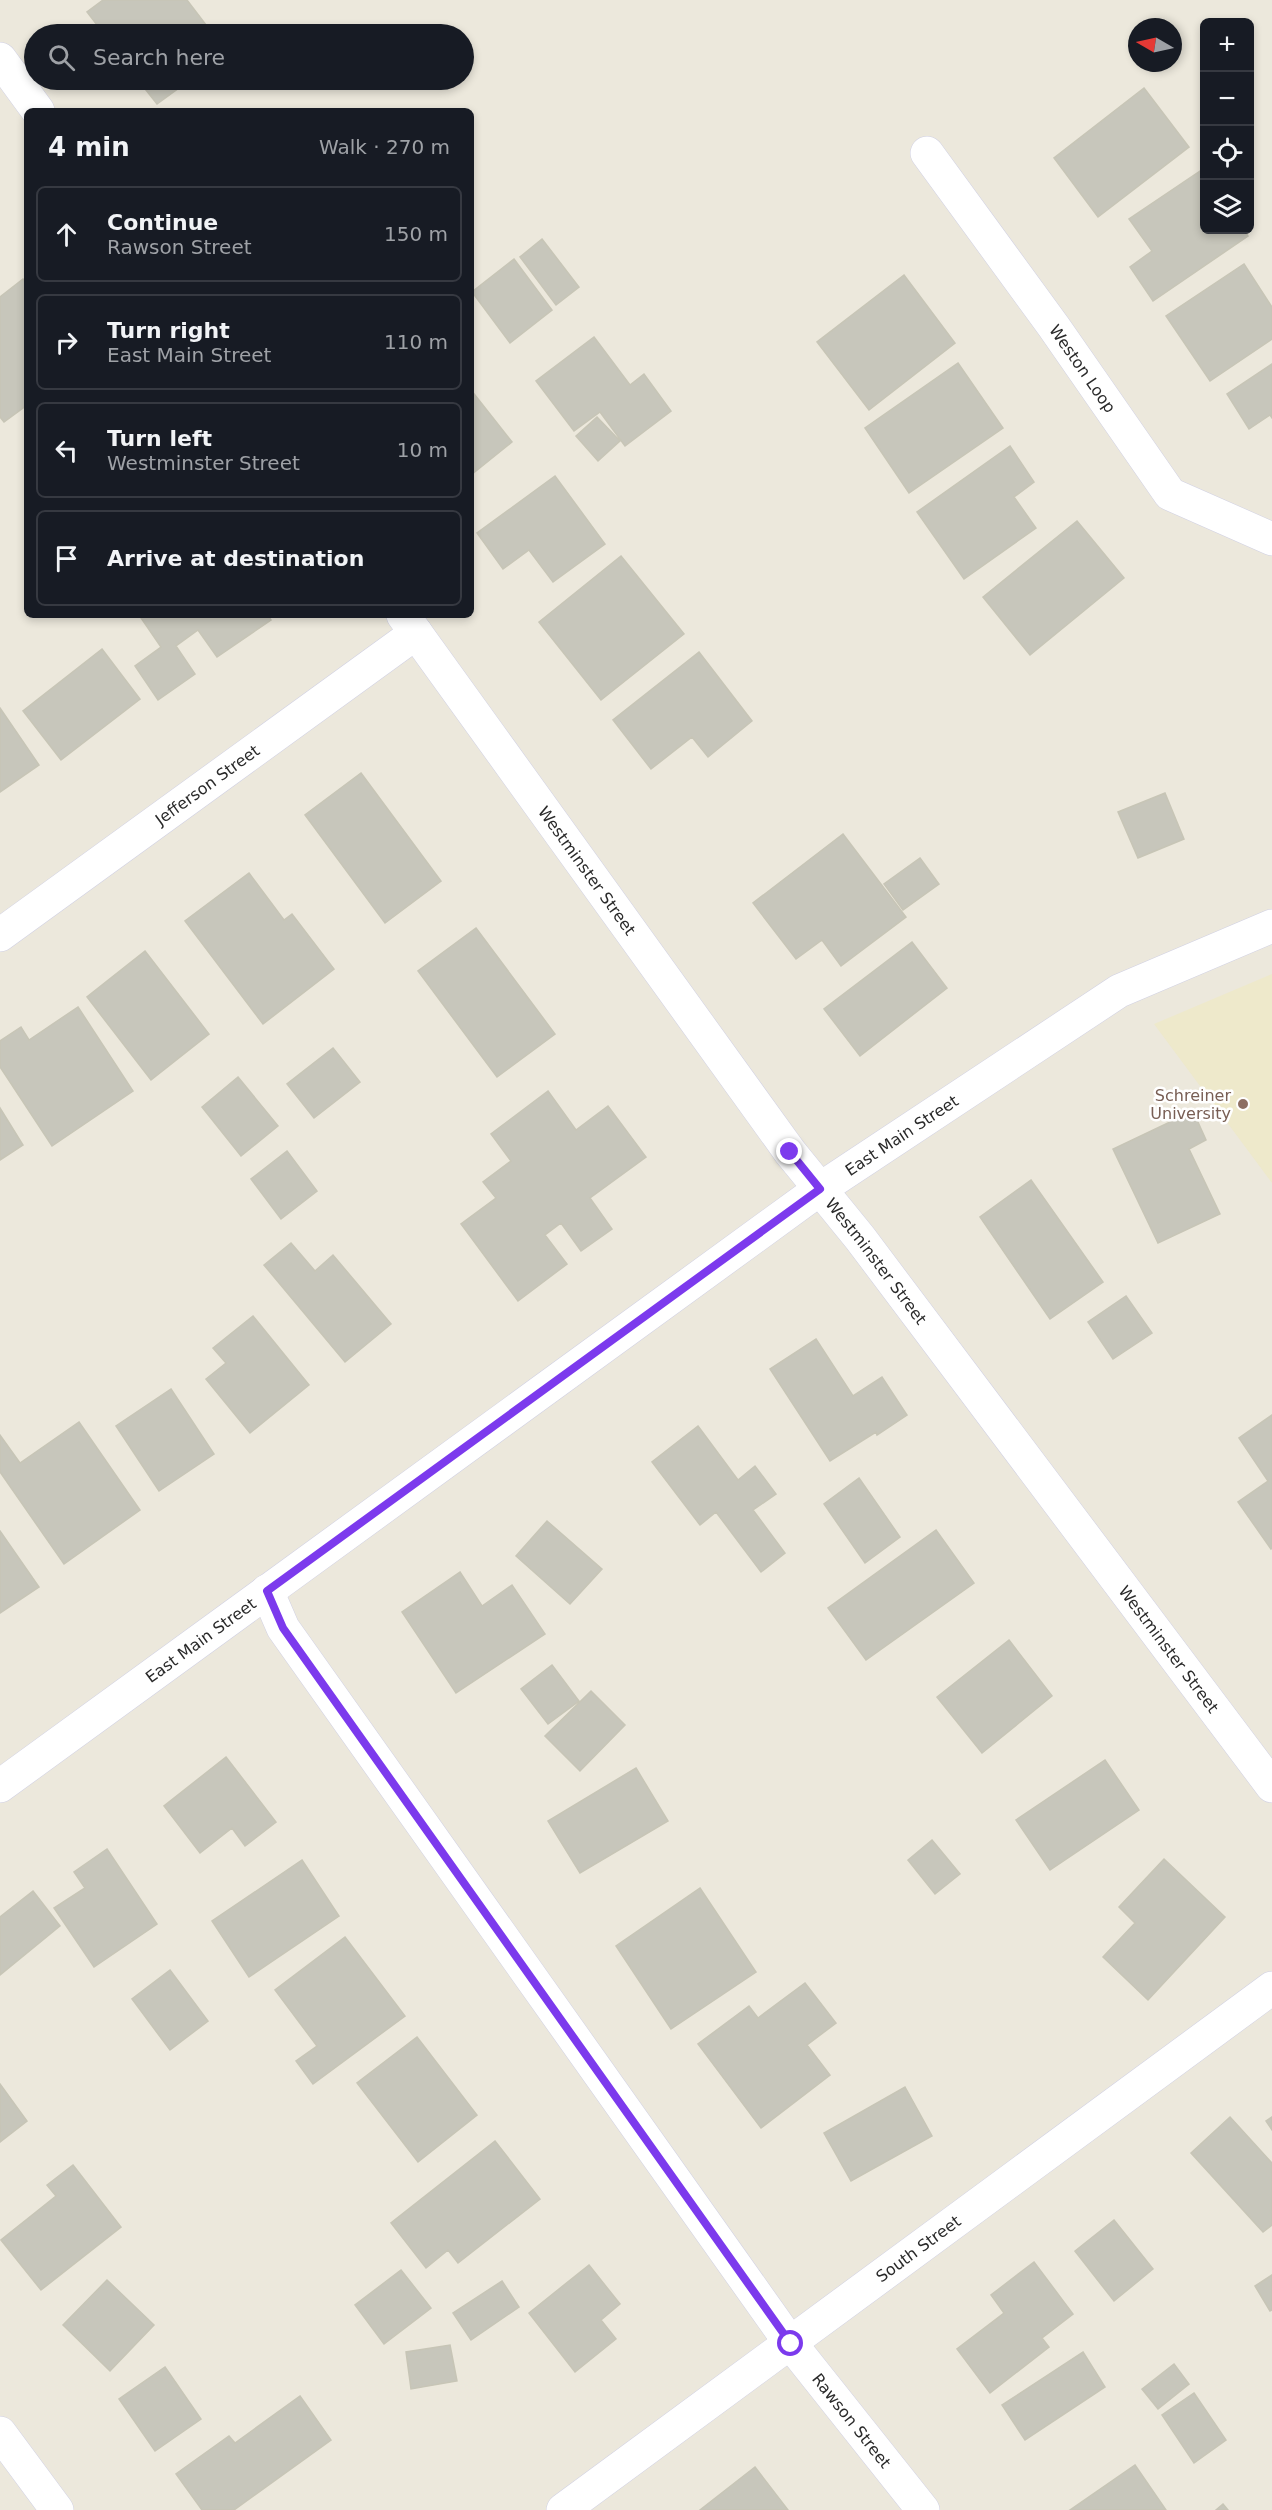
<!DOCTYPE html>
<html lang="en">
<head>
<meta charset="utf-8">
<style>
	body { margin:0; font-family:"DejaVu Sans",sans-serif; background:#20242c; color:#f1f3f6 }
	.controls { position:absolute; right:18px; top:18px; display:grid; overflow:hidden; border-radius:9px; box-shadow:0 3px 9px #0003 }
	.controls button { width:54px; height:54px; display:grid; place-items:center; padding:0; border:0; border-bottom:2px solid #363941; background:#171b24; color:#f1f3f6; font:30px sans-serif }
	.compass { position:absolute; left:1128px; top:18px; width:54px; height:54px; border-radius:50%; background:#171b24; box-shadow:0 3px 9px #0003; rotate:279deg }
	.stop { position:absolute; width:18px; height:18px; margin:-14px; border:4px solid #7c3aed; border-radius:50%; background:#fff }
	.stop.end { background:#7c3aed; border-color:#fff; box-shadow:0 2px 6px #0008 }
	.list { margin:0; padding:0; list-style:none }
	h2 { display:flex; justify-content:space-between; align-items:center; height:78px; margin:0; padding:0 24px; font-size:26px }
	h2 small { font-size:20px; font-weight:400; color:#9ea1a6 }
	.list li { display:grid; grid-template-columns:39px 1fr auto; gap:18px; align-items:center; box-sizing:border-box; height:96px; margin:0 12px 12px; padding:0 12px; border:2px solid #363941; border-radius:9px }
	.list b { display:block; font-size:22px; white-space:nowrap }
	.list p { margin:0; font-size:20px; white-space:nowrap; color:#9ea1a6 }
	.list em { font-size:20px; font-style:normal; color:#9ea1a6 }
	.icon { flex:none; width:33px; height:33px; fill:none; stroke:currentColor; stroke-width:2; stroke-linecap:round; stroke-linejoin:round }
	.map { position:relative; flex:none; width:1272px; height:2510px; overflow:hidden }
	.search { position:absolute; background:#171b24; box-shadow:0 3px 9px #0003; left:24px; top:24px; width:450px; height:66px; display:flex; align-items:center; gap:15px; box-sizing:border-box; padding:0 21px; border-radius:33px; color:#9ea1a6; font-size:22px }
	.panel { position:absolute; background:#171b24; box-shadow:0 3px 9px #0003; left:24px; top:108px; width:450px; height:510px; border-radius:9px }
	.map>svg:first-child { display:block }
	.education { fill:#eee9cb }
	.building { fill:#c7c6bb; stroke:#c7c5b6; stroke-width:1.5 }
	.lines { fill:none; stroke-linecap:round; stroke-linejoin:round }
	.street-casing { stroke:#d1d1e3; stroke-width:34 }
	.secondary-casing { stroke:#d1d1e3; stroke-width:34 }
	.street { stroke:#fff; stroke-width:33 }
	.secondary { stroke:#fff; stroke-width:33 }
	.route { stroke:#7c3aed; stroke-width:8 }
	.education-dot { fill:#8d6e63; stroke:#fff; stroke-width:2 }
	.labels { text-anchor:middle; dominant-baseline:central; stroke-width:5; stroke-linejoin:round; paint-order:stroke }
	.street-label { font-size:16px; fill:#2a2a2a; stroke:#fff }
	.education-label { font-size:16px; fill:#785e54; stroke:#fff; text-anchor:end }
</style>
</head>
<body>
<div class="map">
<svg width="1272" height="2510" viewBox="0 0 1272 2510">
	<rect width="100%" height="100%" fill="#ece8dc"/>
	<path class="education" d="M1272,974V1183L1154,1024Z"/>
	<path class="building" d="M103,0H187L213,34H104L87,12Z
		M138,80H190L157,104Z
		M1144,88L1189,147L1098,217L1054,158Z
		M1203,169L1204,171V230H1244L1248,236L1153,301L1130,267L1152,251L1129,219Z
		M542,239L579,287L556,305L520,257Z
		M514,259L552,310L510,343L472,292Z
		M1244,264L1272,307V339L1210,381L1166,316Z
		M904,275L955,343L869,410L817,342Z
		M23,279L27,284V405L4,422L0,417V297Z
		M594,337L630,385L644,374L671,411L625,446L600,412L574,431L536,381Z
		M958,363L1003,428L909,493L865,428Z
		M1272,364V418L1270,415L1249,429L1227,394Z
		M471,390L512,442L471,475Z
		M597,417L620,441L598,461L576,436Z
		M1010,446L1034,482L1014,497L1036,528L964,579L917,512Z
		M555,476L605,544L553,582L529,550L503,569L477,533Z
		M1077,521L1124,578L1030,655L983,597Z
		M621,556L684,634L601,700L539,622Z
		M139,615H268L271,620L217,657L198,630L176,646L195,674L158,700L135,666L161,647Z
		M102,649L140,699L61,760L23,711Z
		M699,652L752,721L708,757L692,737L651,769L613,720Z
		M0,708L39,765L0,792Z
		M361,773L441,881L385,923L305,815Z
		M1165,793L1184,839L1138,858L1118,812Z
		M843,834L906,917L841,966L822,940L796,959L753,903Z
		M920,858L939,884L903,910L884,884Z
		M249,873L284,920L292,914L334,969L263,1024L185,921Z
		M476,928L555,1034L497,1077L418,971Z
		M912,942L947,988L860,1056L824,1009Z
		M145,951L209,1034L151,1080L87,997Z
		M78,1007L133,1091L52,1146L0,1067V1041L21,1027L29,1040Z
		M333,1048L360,1082L314,1118L287,1084Z
		M238,1077L278,1126L241,1156L202,1107Z
		M548,1091L576,1130L608,1106L646,1157L590,1198L612,1229L581,1251L561,1223L545,1235L567,1264L518,1301L461,1224L496,1198L483,1182L511,1161L491,1134Z
		M0,1108L23,1145L0,1160Z
		M1193,1111L1206,1140L1189,1149L1220,1214L1158,1243L1113,1149Z
		M287,1151L317,1191L281,1219L251,1179Z
		M1031,1180L1103,1282L1050,1319L980,1217Z
		M291,1243L315,1271L333,1255L391,1324L345,1362L264,1265Z
		M1126,1296L1152,1333L1113,1359L1088,1322Z
		M253,1316L309,1385L250,1433L206,1379L226,1363L213,1348Z
		M816,1339L853,1396L882,1377L907,1415L877,1435L876,1432L830,1461L770,1369Z
		M171,1389L214,1454L159,1491L116,1426Z
		M1272,1415V1548L1271,1549L1238,1502L1268,1481L1239,1438Z
		M79,1422L140,1510L64,1564L0,1472V1435L20,1463Z
		M698,1426L738,1480L755,1466L776,1494L753,1510L785,1553L761,1572L716,1512L700,1525L652,1462Z
		M859,1478L900,1537L865,1563L824,1504Z
		M547,1521L602,1569L570,1604L516,1556Z
		M936,1530L974,1583L866,1660L828,1608Z
		M0,1531L39,1587L0,1613Z
		M460,1572L482,1606L512,1585L545,1634L456,1693L402,1612Z
		M1009,1640L1052,1696L982,1753L937,1697Z
		M552,1665L579,1701L548,1724L521,1689Z
		M591,1691L625,1725L580,1771L545,1736Z
		M226,1757L276,1822L245,1846L232,1828L200,1853L164,1806Z
		M1105,1760L1139,1810L1050,1870L1016,1820Z
		M636,1768L668,1821L580,1873L548,1821Z
		M932,1840L960,1874L935,1894L908,1860Z
		M107,1849L157,1924L94,1967L54,1908L85,1888L74,1872Z
		M1164,1859L1225,1917L1148,2000L1103,1957L1135,1923L1119,1907Z
		M302,1860L339,1916L249,1977L212,1921Z
		M700,1888L756,1972L671,2029L616,1946Z
		M33,1891L60,1926L0,1975V1917Z
		M345,1937L405,2016L313,2084L296,2061L317,2046L275,1990Z
		M170,1970L208,2021L170,2050L132,1999Z
		M805,1983L836,2023L807,2045L830,2075L761,2128L698,2044L749,2006L758,2018Z
		M417,2037L477,2115L418,2162L357,2083Z
		M0,2084L27,2121L0,2142Z
		M905,2087L932,2136L851,2181L824,2133Z
		M1230,2117L1272,2163V2225L1263,2232L1191,2153Z
		M1272,2117V2130L1266,2121Z
		M495,2141L540,2199L458,2263L448,2250L426,2268L391,2223Z
		M73,2165L121,2227L41,2290L1,2240L56,2196L47,2185Z
		M1114,2220L1153,2269L1114,2301L1075,2251Z
		M1034,2262L1073,2314L1042,2338L1049,2347L990,2393L957,2349L1004,2313L991,2295Z
		M589,2265L620,2304L601,2320L616,2339L575,2372L529,2313Z
		M401,2270L431,2308L384,2344L355,2305Z
		M1272,2275V2310L1270,2311L1255,2286Z
		M107,2280L154,2325L110,2371L63,2325Z
		M502,2281L519,2307L471,2340L453,2313Z
		M450,2345L457,2381L411,2389L406,2352Z
		M1083,2352L1105,2387L1025,2440L1002,2405Z
		M1174,2364L1189,2384L1158,2409L1142,2389Z
		M165,2367L201,2419L155,2451L119,2399Z
		M1194,2393L1226,2440L1194,2463L1162,2415Z
		M300,2396L331,2440L234,2510H202L176,2474L229,2436L235,2443Z
		M1135,2465L1166,2510H1070Z
		M755,2467L788,2510H700Z
		M1223,2504L1228,2510H1216Z"/>
	<g class="lines">
		<defs>
			<g id="street">
				<path d="M0,59L38,111"/>
				<path id="s1" d="M927,153L1054,327L1170,494L1272,539"/>
				<path id="s2" d="M403,615L790,1152L860,1238L1272,1786"/>
				<path id="s3" d="M0,935L416,633"/>
				<path id="s4" d="M267,1591L283,1628L791,2344L923,2510"/>
				<path d="M0,2433L57,2510"/>
				<path id="s5" d="M563,2510L1272,1988"/>
			</g>
			<g id="secondary">
				<path id="s6" d="M0,1786L820,1189L1119,991L1272,926"/>
			</g>
		</defs>
		<use href="#street" class="street-casing"/>
		<use href="#secondary" class="secondary-casing"/>
		<use href="#street" class="street"/>
		<use href="#secondary" class="secondary"/>
	</g>
	<g class="lines">
		<path class="route" d="M790,1152L820,1189L267,1591L283,1628L791,2344"/>
	</g>
	<circle class="education-dot" cx="1243" cy="1104" r="6"/>
	<g class="labels">
		<g class="street-label">
			<text stroke="none"><textPath href="#s1" startOffset="266">Weston Loop</textPath></text>
			<text stroke="none"><textPath href="#s3" startOffset="256">Jefferson Street</textPath></text>
			<text stroke="none"><textPath href="#s2" startOffset="315">Westminster Street</textPath></text>
			<text stroke="none"><textPath href="#s6" startOffset="1112">East Main Street</textPath></text>
			<text stroke="none"><textPath href="#s2" startOffset="801">Westminster Street</textPath></text>
			<text stroke="none"><textPath href="#s6" startOffset="248">East Main Street</textPath></text>
			<text stroke="none"><textPath href="#s2" startOffset="1287">Westminster Street</textPath></text>
			<text stroke="none"><textPath href="#s5" startOffset="441">South Street</textPath></text>
			<text stroke="none"><textPath href="#s4" startOffset="1016">Rawson Street</textPath></text>
		</g>
		<g class="education-label">
			<text x="1231" y="1095">Schreiner<tspan x="1231" dy="18">University</tspan></text>
		</g>
	</g>
</svg>
<div class="controls">
<button>+</button>
<button>−</button>
<button><svg class="icon" aria-label="locate" viewBox="0 0 24 24"><circle cx="12" cy="12" r="6"/><path d="M12 2v4M12 18v4M2 12h4M18 12h4"/></svg></button>
<button><svg class="icon" aria-label="layers" viewBox="0 0 24 24"><path d="M12 4l9 5-9 5-9-5zM3 14l9 5 9-5"/></svg></button>
</div>
<svg class="compass" viewBox="-18 -18 36 36"><path d="M0-13l5 13h-10z" fill="#e53935"/><path d="M0 13l5-13h-10z" fill="#9ea1a6"/></svg>
<div class="stop" style="left:791px;top:2344px"></div>
<div class="stop end" style="left:790px;top:1152px"></div>
<div class="search"><svg class="icon" aria-label="search" viewBox="0 0 24 24"><circle cx="10" cy="10" r="6"/><path d="M15 15l6 6"/></svg>Search here</div>
<section class="panel">
<h2>4 min<small>Walk · 270 m</small></h2>
<ul class="list">
<li><svg class="icon" aria-label="ahead" viewBox="0 0 24 24"><path d="M12 20V5M6 11l6-6 6 6"/></svg><div><b>Continue</b><p>Rawson Street</p></div><em>150 m</em></li>
<li><svg class="icon" aria-label="right" viewBox="0 0 24 24"><path d="M7 20v-9h11M14 6l5 5-5 5"/></svg><div><b>Turn right</b><p>East Main Street</p></div><em>110 m</em></li>
<li><svg class="icon" aria-label="left" viewBox="0 0 24 24"><path d="M17 20v-9H6M10 6l-5 5 5 5"/></svg><div><b>Turn left</b><p>Westminster Street</p></div><em>10 m</em></li>
<li><svg class="icon" aria-label="arrive" viewBox="0 0 24 24"><path d="M6 21V4h12l-3 4 3 4H6"/></svg><div><b>Arrive at destination</b></div></li>
</ul>
</section>
</div>
</body>
</html>
